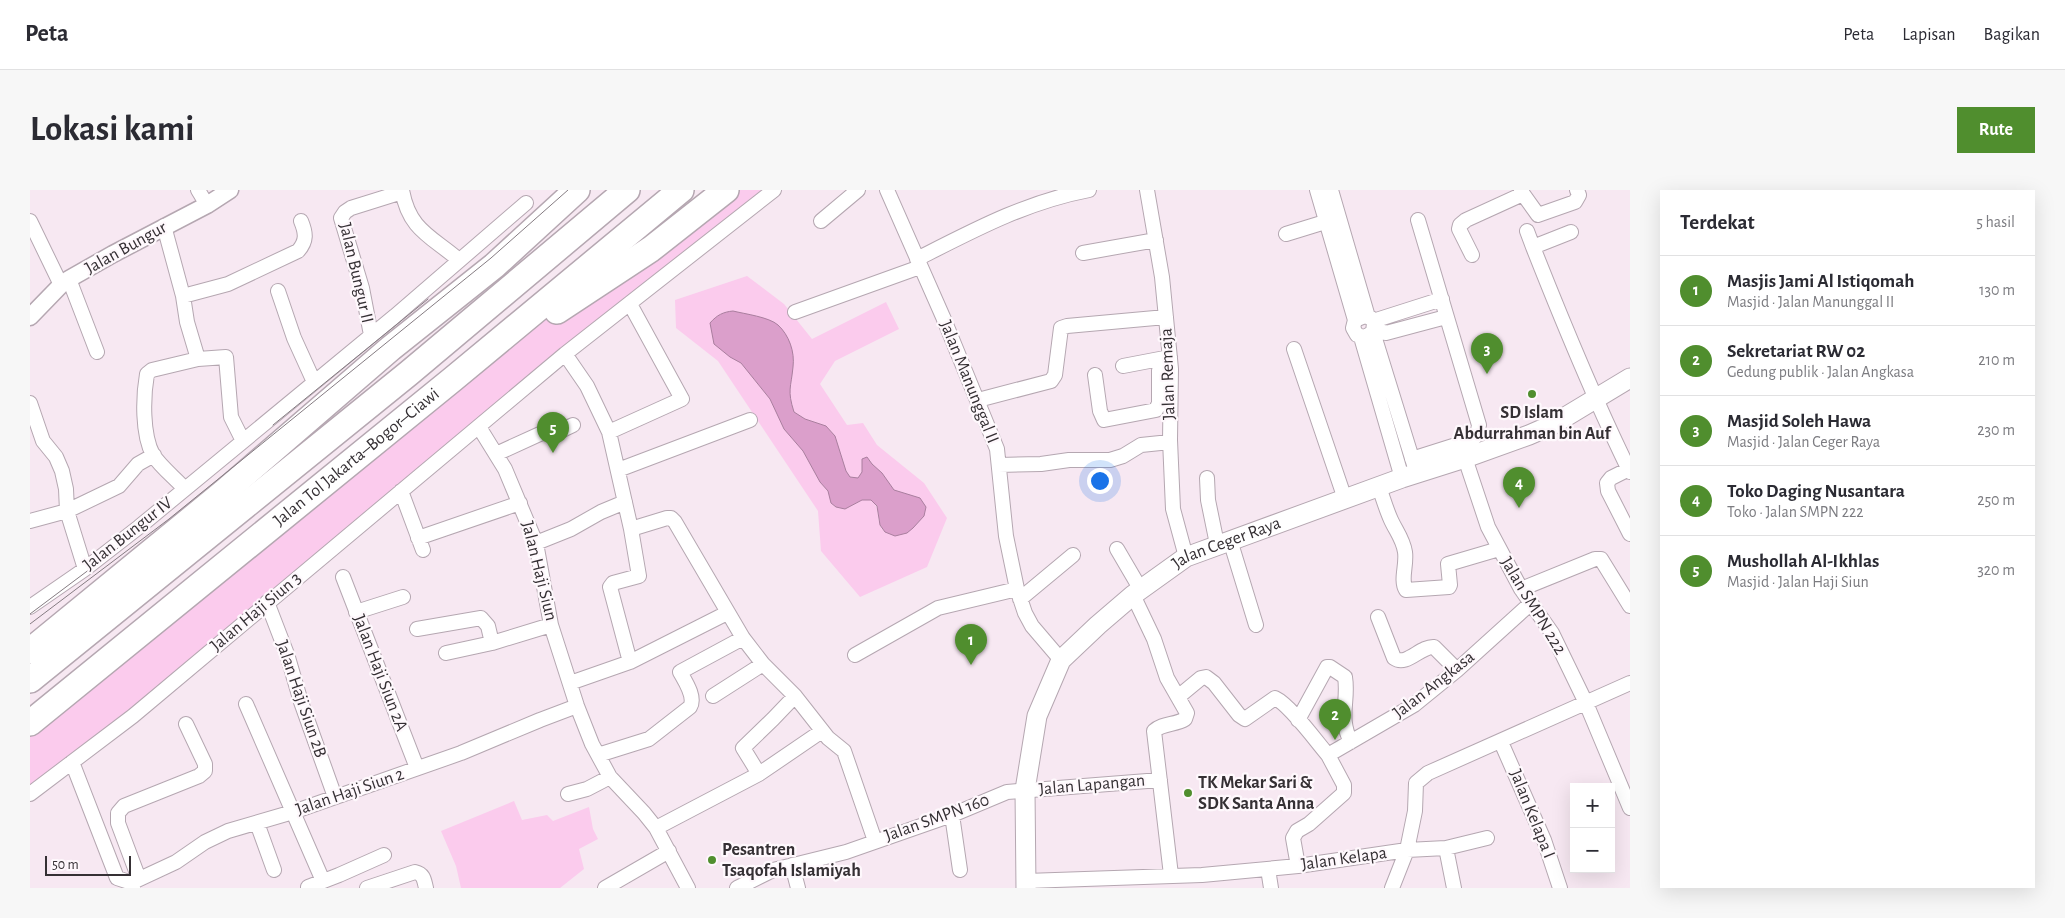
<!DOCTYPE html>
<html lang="id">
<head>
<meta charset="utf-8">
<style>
	body { margin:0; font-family:"Alegreya Sans",sans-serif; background:#f7f7f7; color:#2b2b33 }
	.controls { position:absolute; right:15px; bottom:15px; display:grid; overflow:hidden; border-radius:0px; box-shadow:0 5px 20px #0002 }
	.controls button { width:45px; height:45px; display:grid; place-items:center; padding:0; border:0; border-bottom:1px solid #e1e1e2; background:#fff; color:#2b2b33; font:25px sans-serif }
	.scale { position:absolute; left:15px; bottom:12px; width:86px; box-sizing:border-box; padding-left:5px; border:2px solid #353034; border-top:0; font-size:14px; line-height:18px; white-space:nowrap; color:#353034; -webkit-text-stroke:4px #fef8fc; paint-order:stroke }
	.you { position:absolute; left:1069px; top:290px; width:18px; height:18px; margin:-12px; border:4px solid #fff; border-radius:50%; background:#1a73e8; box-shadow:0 0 0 8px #1a73e833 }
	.badge { display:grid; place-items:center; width:32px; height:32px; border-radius:50%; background:#508e2e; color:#fff; font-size:16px; font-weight:700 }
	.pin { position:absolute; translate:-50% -41px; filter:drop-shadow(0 1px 2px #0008) }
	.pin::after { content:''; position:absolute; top:26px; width:18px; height:15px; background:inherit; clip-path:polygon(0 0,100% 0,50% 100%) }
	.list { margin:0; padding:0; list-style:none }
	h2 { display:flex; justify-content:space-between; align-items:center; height:65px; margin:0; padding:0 20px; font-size:21px }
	h2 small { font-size:16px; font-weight:400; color:#7c7c81 }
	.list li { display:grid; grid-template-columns:32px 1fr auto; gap:15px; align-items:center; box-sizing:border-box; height:70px; padding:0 20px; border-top:1px solid #e1e1e2 }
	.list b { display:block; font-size:19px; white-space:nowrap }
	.list p { margin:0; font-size:16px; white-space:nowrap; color:#7c7c81 }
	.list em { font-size:16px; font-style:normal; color:#7c7c81 }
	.map { position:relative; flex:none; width:1600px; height:698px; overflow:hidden; border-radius:0px }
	header { display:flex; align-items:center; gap:30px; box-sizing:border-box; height:70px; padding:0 25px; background:#fff; border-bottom:1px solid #e1e1e2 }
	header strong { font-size:24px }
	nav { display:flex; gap:28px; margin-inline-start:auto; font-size:18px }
	.intro { display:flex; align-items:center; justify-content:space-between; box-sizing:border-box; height:120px; padding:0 30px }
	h1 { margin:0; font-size:35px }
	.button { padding:12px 22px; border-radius:0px; background:#508e2e; color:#fff; font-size:18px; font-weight:700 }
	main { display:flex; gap:30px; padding:0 30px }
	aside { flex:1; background:#fff; border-radius:0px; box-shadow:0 5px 20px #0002 }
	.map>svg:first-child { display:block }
	.green { fill:#fbcbed; fill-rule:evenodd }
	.water { fill:#db9fcb; stroke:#a97e9e }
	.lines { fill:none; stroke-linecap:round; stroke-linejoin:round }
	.minor-casing { stroke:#b5a7b1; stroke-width:16 }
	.tertiary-casing { stroke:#b5a7b1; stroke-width:19 }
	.secondary-casing { stroke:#b5a7b1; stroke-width:21 }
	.motorway-casing { stroke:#b5a7b1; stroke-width:28 }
	.minor { stroke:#fff; stroke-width:14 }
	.tertiary { stroke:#fff; stroke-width:16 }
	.secondary { stroke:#fff; stroke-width:19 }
	.motorway { stroke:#fff; stroke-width:25 }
	.tram { stroke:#857c82; stroke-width:1 }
	.poi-dot { fill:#508e2e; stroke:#fef8fc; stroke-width:2 }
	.labels { text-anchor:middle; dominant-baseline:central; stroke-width:4.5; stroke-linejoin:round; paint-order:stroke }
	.street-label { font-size:18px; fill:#353034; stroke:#fef8fc }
	.poi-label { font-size:18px; font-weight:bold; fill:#353034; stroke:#fef8fc; text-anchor:start }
</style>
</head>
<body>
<header>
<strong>Peta</strong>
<nav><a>Peta</a><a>Lapisan</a><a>Bagikan</a></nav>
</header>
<div class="intro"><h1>Lokasi kami</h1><a class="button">Rute</a></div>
<main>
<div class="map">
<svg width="1600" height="698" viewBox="0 0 1600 698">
	<rect width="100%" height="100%" fill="#f7e8f2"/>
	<path class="green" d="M696,0H744L0,602V533L423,189L620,59Z
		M717,86L754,114L782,149L856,112L869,139L805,171L790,194L817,235L833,233L847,255L894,293L917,328L897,377L830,407L791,361L788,321L688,171L646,138L645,110ZM723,127L737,129L764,169L759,205L764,222L775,229L796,236L805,246L816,281L820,287L828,288L832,282V269L837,267L842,274L852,283L864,300L875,304L894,326C884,337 874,350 858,343C855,342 851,339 850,335C846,324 851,319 841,310H832L815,319L806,317L801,313L798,301L790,292L773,261L754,239L740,209L711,173Z
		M484,611L492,630L517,625L523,631L559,617L563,639L568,649L549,659L554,679L530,698H431L426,676L411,641Z"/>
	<path class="water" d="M703,121C715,124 739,127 748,135C759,145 765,162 763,177C761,198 757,200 764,222L775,229L796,236L805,246L816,281L820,287L828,288L832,282V269L837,267L842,274L852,283L864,300L890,308L896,317L894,326L883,338L877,343L865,346L855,342L850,335L847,316L841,310H832L815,319L806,317L801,313L798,301L790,292L773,261L754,239L740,209L711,173L700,167L684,154L680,133C687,125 693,122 703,121Z"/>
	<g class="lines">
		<defs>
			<path id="minor" d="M168,0L177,15
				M372,0C379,40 401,46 429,70
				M857,0L913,127L967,259L976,346L987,399L995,423L1002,436L1031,470
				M1117,0L1132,87L1141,179L1140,250L1143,319L1156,367
				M1287,0L1325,130
				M1301,0L1338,127
				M1493,4L1508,25L1545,12L1549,5L1547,0
				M0,31L31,95
				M791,31L828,0
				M134,36L153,106L157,132L168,169L122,180L117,184C113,207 112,244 123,265C131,277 145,288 155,299
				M1497,41L1503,57
				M1541,42L1503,57C1533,133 1564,209 1600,282
				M1256,44L1295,32
				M1053,63L1126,50
				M1442,65L1429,39L1430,35L1436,30L1493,4L1491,0
				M887,69C944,40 996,12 1059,0
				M39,89L67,162
				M248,101L264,148L284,192
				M153,106L198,94L268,61C277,51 276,43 271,31
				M765,122L890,77
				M1343,131L1412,109
				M1344,139L1356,143L1416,127
				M1343,142L1335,147L1327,145L1323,138L1325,130L1335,126L1341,128L1344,133L1343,142L1385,278
				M341,145L332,98L311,28L315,22L321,18L372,2
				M1331,147L1372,288
				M1264,159L1315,309
				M535,164L557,196L579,242L601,339L609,386L583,393L580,397L600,472
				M168,169L196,167L201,227L213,251
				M1093,176L1140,167
				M1065,185L1070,221L1074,230L1126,220L1129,213V180L1141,179
				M948,210L1021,191L1025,185L1031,138L1037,136L1136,127
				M0,213L13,251L26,267L32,281L36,299L37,321L89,296L108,274L124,265
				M449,237L475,279L506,353L521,435L547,516L562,554L580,587L614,623L626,638L658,698
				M579,242L652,209L600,114
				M466,264L512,243L524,244L543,235
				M1435,268L1458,337L1491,399L1522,443L1556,513L1600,618
				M1382,269L1442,250L1447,245L1449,235L1388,30
				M969,275L1011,274L1039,270H1080L1093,266L1111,255L1140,252
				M1599,279L1581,288L1577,293L1578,301L1600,344
				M588,280L720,230
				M1177,288L1178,310L1187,354
				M1349,297C1353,308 1356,319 1361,330C1366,341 1373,349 1375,362C1377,375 1370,390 1376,400L1419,397L1420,395L1418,374L1469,359
				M371,301L393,360
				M0,331L37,321L55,379
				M601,339L637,328H641L645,332L713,448L733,474L765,506L798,548L814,561L845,651
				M388,348L490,313
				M1200,350L1226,435
				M506,353L541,339L571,322L595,312
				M1087,359L1111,400
				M313,387L387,578
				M1491,399L1565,369H1571L1600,416
				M1103,405L1124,449L1137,488L1157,523L1155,529C1146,535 1132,533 1124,541L1141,685
				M990,409L1043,365
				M237,412L257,464L271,512L305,607
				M0,417L55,379L109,337L365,126L496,13
				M326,422L373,407
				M1348,427L1364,468C1377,477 1390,456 1404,457L1427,480
				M387,439L451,428L458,436L462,453
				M416,463L462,453L521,435
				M825,465L908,418L987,399
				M540,493L600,472L697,423
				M683,506L733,474
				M765,506L743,529L713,558L729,584L792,541
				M1148,507L1171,488L1176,487L1184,493L1209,525L1215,529L1245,508C1260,515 1286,551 1298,565L1384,515L1427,480L1500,414
				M216,514L293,691
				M1268,530L1297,477H1300L1315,487C1319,511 1308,527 1321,552
				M1471,552L1514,650L1530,698
				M568,565L619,549L660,517C666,507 655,491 650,482L713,448
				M42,572L87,688L102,693
				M0,604L103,526L535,164L744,0
				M538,604L557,599L580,587
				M922,625L930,680
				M227,633L244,680
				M626,638L729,584
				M1416,658L1424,698
				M762,675L768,698
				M1268,676L1263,648L1267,641L1279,634L1314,603V595L1298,565
				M1238,679L1241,698
				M109,689L88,633V623L94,616L169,586L175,581V574L156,534
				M996,691L1172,685L1268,676L1377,660L1385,621L1386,593L1398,583L1600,493
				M278,697L309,685L354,665
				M103,698V692L146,672L175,652L198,641L263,622L431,563L510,530L547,516
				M337,698L385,682C394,684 394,690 396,698
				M575,698L639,661
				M707,698L743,680L816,662L922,625L977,602L1130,590
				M1362,698L1377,660L1416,658L1457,648"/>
			<path id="tertiary" d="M0,127L31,95L39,89L83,64L177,15L200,0"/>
			<g id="secondary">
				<path id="s1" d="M996,698L995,600L1007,526L1031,470L1068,435L1103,405L1156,367L1372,288L1435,268L1499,245L1522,235L1600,188"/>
			</g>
			<g id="motorway">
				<path d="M527,121L621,59L696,0"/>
				<path d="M0,461L193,303L361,158L464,76L547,0"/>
				<path d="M0,490L379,183L597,0"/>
				<path id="s2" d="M0,533L423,189L651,0"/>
			</g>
		</defs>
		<use href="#minor" class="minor-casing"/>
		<use href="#tertiary" class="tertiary-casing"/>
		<use href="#secondary" class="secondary-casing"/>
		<use href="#motorway" class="motorway-casing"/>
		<use href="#minor" class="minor"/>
		<use href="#tertiary" class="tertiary"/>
		<use href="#secondary" class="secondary"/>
		<use href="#motorway" class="motorway"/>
		<path class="tram" d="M243,235L398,109
			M0,424L88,358
			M0,434L139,329L461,68L538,0"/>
	</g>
	<g class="poi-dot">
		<circle cx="1502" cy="204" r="5"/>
		<circle cx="1158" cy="603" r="5"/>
		<circle cx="682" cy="670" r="5"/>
	</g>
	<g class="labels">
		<g class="street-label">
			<text transform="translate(96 58) rotate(-29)">Jalan Bungur</text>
			<text transform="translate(326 83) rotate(77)">Jalan Bungur II</text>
			<text transform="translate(1138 184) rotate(-92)">Jalan Remaja</text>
			<text transform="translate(939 192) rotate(68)">Jalan Manunggal II</text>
			<text stroke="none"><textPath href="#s2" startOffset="421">Jalan Tol Jakarta–Bogor–Ciawi</textPath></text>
			<text transform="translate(98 344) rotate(-38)">Jalan Bungur IV</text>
			<text stroke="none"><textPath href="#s1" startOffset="439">Jalan Ceger Raya</textPath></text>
			<text transform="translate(509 381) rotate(76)">Jalan Haji Siun</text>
			<text transform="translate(1503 416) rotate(59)">Jalan SMPN 222</text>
			<text transform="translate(226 422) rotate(-40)">Jalan Haji Siun 3</text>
			<text transform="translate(350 483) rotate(69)">Jalan Haji Siun 2A</text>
			<text transform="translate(1404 495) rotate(-38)">Jalan Angkasa</text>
			<text transform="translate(271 509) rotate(71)">Jalan Haji Siun 2B</text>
			<text transform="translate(1062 595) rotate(-5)">Jalan Lapangan</text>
			<text transform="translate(320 602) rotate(-19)">Jalan Haji Siun 2</text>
			<text transform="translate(1502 624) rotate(68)">Jalan Kelapa I</text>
			<text transform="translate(907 628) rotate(-20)">Jalan SMPN 160</text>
			<text transform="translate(1314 669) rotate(-8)">Jalan Kelapa</text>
		</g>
		<g class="poi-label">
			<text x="1502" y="223" text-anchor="middle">SD Islam<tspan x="1502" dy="21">Abdurrahman bin Auf</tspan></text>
			<text x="1168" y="593">TK Mekar Sari &amp;<tspan x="1168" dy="21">SDK Santa Anna</tspan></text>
			<text x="692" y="660">Pesantren<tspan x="692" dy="21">Tsaqofah Islamiyah</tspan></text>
		</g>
	</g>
</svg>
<div class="controls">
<button>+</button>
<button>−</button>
</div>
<div class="scale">50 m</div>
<div class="you"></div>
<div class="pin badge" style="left:941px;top:475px">1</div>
<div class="pin badge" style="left:1305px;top:550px">2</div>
<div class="pin badge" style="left:1457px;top:184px">3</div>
<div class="pin badge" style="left:1489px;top:318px">4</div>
<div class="pin badge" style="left:523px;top:263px">5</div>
</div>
<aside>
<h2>Terdekat<small>5 hasil</small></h2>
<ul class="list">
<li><span class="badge">1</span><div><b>Masjis Jami Al Istiqomah</b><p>Masjid · Jalan Manunggal II</p></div><em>130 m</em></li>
<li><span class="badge">2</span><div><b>Sekretariat RW 02</b><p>Gedung publik · Jalan Angkasa</p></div><em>210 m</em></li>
<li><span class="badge">3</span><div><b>Masjid Soleh Hawa</b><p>Masjid · Jalan Ceger Raya</p></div><em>230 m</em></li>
<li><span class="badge">4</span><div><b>Toko Daging Nusantara</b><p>Toko · Jalan SMPN 222</p></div><em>250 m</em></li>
<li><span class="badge">5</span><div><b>Mushollah Al-Ikhlas</b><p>Masjid · Jalan Haji Siun</p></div><em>320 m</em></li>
</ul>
</aside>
</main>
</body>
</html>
